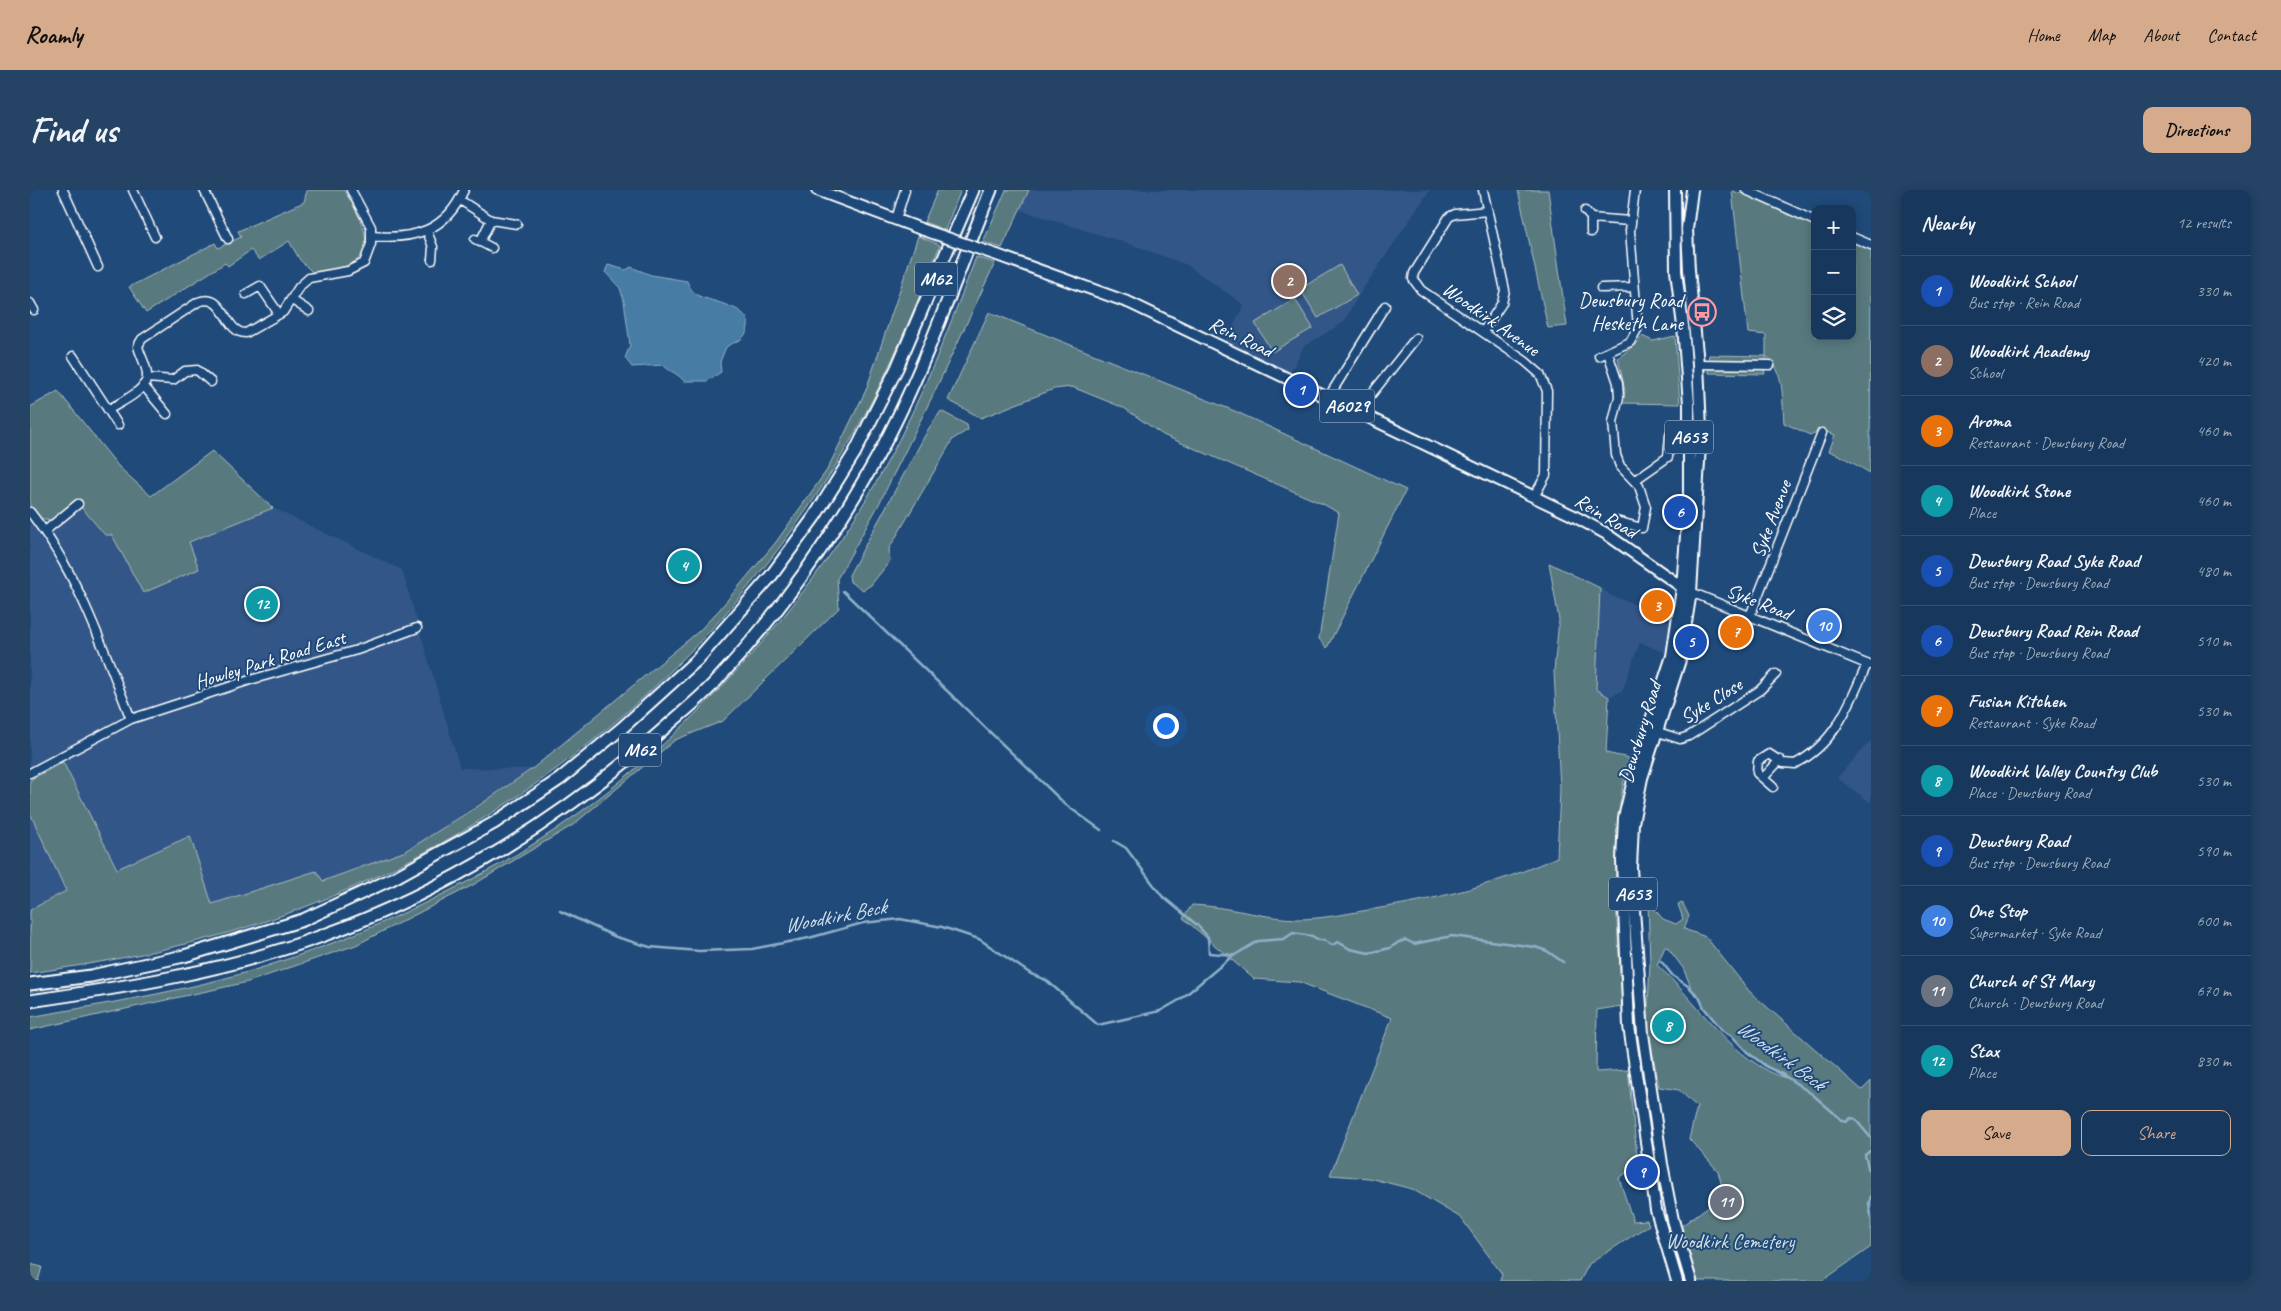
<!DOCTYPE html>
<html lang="en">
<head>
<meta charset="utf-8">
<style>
	body { margin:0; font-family:Caveat,sans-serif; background:#244365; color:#f1f3f6 }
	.controls { position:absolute; right:15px; top:15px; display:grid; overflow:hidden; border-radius:10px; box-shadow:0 2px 12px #0003 }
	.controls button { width:45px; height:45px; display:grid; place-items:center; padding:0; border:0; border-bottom:1px solid #365272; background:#17385c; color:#f1f3f6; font:25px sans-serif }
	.you { position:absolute; left:1135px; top:535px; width:18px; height:18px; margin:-12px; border:4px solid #fff; border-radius:50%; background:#1a73e8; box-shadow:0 0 0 8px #1a73e833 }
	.badge { display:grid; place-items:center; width:32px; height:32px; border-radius:50%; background:#d6ab8b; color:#fff; font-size:16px; font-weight:700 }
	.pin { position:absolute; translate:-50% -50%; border:2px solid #fff; box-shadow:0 1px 5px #0006 }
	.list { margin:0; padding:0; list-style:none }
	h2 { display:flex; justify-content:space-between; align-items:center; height:65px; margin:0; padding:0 20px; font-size:21px }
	h2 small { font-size:16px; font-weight:400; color:#9eacbb }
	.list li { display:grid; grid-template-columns:32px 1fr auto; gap:15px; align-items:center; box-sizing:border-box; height:70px; padding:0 20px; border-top:1px solid #365272 }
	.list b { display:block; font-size:19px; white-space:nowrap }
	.list p { margin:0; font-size:16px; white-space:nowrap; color:#9eacbb }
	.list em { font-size:16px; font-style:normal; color:#9eacbb }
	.actions { display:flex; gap:10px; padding:15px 20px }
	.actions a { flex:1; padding:11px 0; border:1px solid #d6ab8b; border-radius:10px; text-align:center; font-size:18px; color:#d6ab8b }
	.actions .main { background:#d6ab8b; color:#111 }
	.icon { flex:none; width:28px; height:28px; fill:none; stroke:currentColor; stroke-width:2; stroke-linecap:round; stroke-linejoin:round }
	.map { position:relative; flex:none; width:1841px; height:1091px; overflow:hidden; border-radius:10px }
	header { display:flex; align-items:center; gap:30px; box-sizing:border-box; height:70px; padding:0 25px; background:#d6ab8b; color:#111 }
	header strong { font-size:24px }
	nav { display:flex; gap:28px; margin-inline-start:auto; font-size:18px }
	.intro { display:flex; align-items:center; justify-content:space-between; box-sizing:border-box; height:120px; padding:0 30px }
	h1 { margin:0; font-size:35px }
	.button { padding:12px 22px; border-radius:10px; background:#d6ab8b; color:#111; font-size:18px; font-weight:700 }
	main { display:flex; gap:30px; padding:0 30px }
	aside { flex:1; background:#17385c; border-radius:10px; box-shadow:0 2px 12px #0003 }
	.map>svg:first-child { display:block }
	.built { fill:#335787 }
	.green { fill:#587a7f; stroke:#acbcbf; fill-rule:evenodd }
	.water { fill:#467ba4; stroke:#90b0c8 }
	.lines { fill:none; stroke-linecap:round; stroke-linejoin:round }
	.stream { stroke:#90b0c8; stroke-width:2.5 }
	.minor-casing { stroke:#fff; stroke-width:11 }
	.major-casing { stroke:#fff; stroke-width:14 }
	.highway-casing { stroke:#fff; stroke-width:15 }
	.minor { stroke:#1f4a7a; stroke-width:8 }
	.major { stroke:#1f4a7a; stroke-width:10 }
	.highway { stroke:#1f4a7a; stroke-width:11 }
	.major-bridge-casing { stroke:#fff; stroke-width:14; stroke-linecap:butt }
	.major-bridge { stroke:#1f4a7a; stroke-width:10 }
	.labels { text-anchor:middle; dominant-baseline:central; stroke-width:4; stroke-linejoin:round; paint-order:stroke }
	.shield { fill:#1f4a7a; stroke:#bcc9d7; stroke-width:1 }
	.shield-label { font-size:19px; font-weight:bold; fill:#fff }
	.poi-label { font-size:20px; fill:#fff; stroke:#1f4a7a; text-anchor:end }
	.street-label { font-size:20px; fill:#fff; stroke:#1f4a7a }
	.park-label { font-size:20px; fill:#d5dedf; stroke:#1f4a7a }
	.water-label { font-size:21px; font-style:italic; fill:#d1dee8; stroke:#1f4a7a }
</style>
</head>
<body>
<header>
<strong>Roamly</strong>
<nav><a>Home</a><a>Map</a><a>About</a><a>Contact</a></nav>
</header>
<div class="intro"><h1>Find us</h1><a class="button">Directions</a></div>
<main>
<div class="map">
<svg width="1841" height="1091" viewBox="0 0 1841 1091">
	<rect width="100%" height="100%" fill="#1f4a7a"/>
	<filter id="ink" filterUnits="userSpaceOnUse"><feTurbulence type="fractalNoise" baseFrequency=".02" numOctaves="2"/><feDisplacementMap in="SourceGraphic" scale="10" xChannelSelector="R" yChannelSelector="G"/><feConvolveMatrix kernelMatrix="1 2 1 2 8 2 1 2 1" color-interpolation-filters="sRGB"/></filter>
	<g filter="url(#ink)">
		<path class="built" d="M999,0H1400L1327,108L1313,133L1274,156L1260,183L1195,152L1214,115L1157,75L1103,55L990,20Z
			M46,311L75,345H82L113,403L158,352L243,318L372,380L430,578L502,579L376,661L293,691L231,700L182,714L159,646L87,679L33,573L0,590V316L9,328Z
			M1570,398L1582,406L1599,412L1640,432L1635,463L1610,452L1592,501L1579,507L1566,499Z
			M1841,550V613L1807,588Z
			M0,623L36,701L0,720Z"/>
		<path class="green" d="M277,0H314C344,48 351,78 282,82L270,70L259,51L229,70L221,60L198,76L195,73L116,123L99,97L185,53L188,58L211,47L208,41L274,12Z
			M908,0H931L915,40L894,32Z
			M976,0H999L972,58L953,52Z
			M1488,0H1518L1537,136L1518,138Z
			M1702,1L1716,5L1785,36V146H1822V52L1841,59L1840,283L1811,266L1799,261L1805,245L1788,239L1785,244L1780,245L1754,233C1752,212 1755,178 1736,166V145L1718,143Z
			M888,46L910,55C880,132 848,208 804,278C669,495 456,664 211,739C142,760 71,773 0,783V720L36,701L0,623V590L33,572L87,679L160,646L182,714L286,681L293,691L376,661L448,616L502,579L669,441L689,420L746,352L797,280L836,200Z
			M946,67L965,73L903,205L848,316L807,389L809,418L693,531L645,550L543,635L443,695L326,755L218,792L0,840V827C84,812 171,799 252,771C328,746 400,713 470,674C614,593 752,449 837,308C883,231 915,149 946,67Z
			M1310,75L1327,105L1288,128L1270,99Z
			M1265,109L1283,138L1242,162L1225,133Z
			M959,122L1207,222L1376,300L1297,458L1289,449L1309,323L1293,314L1133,245L1094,218L1042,197L1024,199L951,228L918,210Z
			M1612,146L1623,151L1645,146L1650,214L1592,213L1595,201L1588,168L1607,153Z
			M1679,165L1735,166L1737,169L1734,172L1678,170Z
			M1679,178L1734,179L1735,184L1679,183Z
			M28,201L89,277L121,306L182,261L243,318L159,352L169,379L113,403L82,345H75L46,311L22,330L9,328L0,316V217Z
			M911,221L937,235L938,240L923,249L859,359L860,371L841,395L833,400L820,392L819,385L899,238Z
			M1519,373L1570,398L1566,499L1579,507L1576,563L1599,568C1577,655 1588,728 1592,816L1567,820L1566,882L1598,880L1608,975L1589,988L1603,1031L1617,1030L1619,1035L1559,1074L1550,1091H1470L1472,1084L1431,1028L1382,999L1339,988L1300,985L1362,828L1269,792L1224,789L1153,728L1162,715C1197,716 1232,728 1267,729C1291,729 1315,724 1338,720C1408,709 1463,696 1527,667L1530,599L1524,481L1529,430Z
			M1618,712L1633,729L1646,734L1653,729L1648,714L1652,712L1659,726L1654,739L1676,747L1720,802L1832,900L1841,891V1057L1792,1091H1668L1650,1037L1694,1005L1688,981L1659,949L1667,917L1649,900L1629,897L1617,834L1620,774ZM1635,757H1637L1653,778L1664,804L1669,807L1674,818L1693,841L1702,846L1717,862L1733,874L1756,888C1705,874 1666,810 1627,775Z
			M0,1074L12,1077L8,1091H0Z"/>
		<path class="water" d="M578,75L596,80L601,77L621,85L657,91C659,97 663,103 669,106C682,112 722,117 718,137C717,143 714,147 710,150C705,153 700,154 696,157L690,172L691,182L677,191H654C645,181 641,183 633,175L602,177L595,168L600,155L594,111L590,98L575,82Z"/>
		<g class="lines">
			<path class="stream" d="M813,401L1036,615L1071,640
				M1084,651L1096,658L1132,706L1167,735L1178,747L1179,763L1203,765
				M530,721L586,747L620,757L669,761L722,759L779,748L833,733L870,729L912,737L949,749L1001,784L1016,790L1068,835L1130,821L1151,809L1200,768L1228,751L1254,749L1263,743L1282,746L1289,750H1294L1302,755L1308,752L1320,759L1339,763L1360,758L1369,752L1376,750L1384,754L1422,746L1505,757L1517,761L1533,772
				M1631,771L1643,786L1658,796L1669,807L1674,818L1693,841L1702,846L1717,862L1737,877L1752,884L1782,904L1812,930L1816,932L1821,928L1825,929L1841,948
				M1841,960L1835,965L1841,989
				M1841,1006L1839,1014L1841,1025"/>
			<defs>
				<path id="minor" d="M33,0L68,77
					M103,0L125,47
					M174,0L198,49
					M1716,0L1785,31
					M430,10L461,30L487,34
					M1458,21L1425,24L1419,27L1384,83L1383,89L1391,100L1495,171L1510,184L1517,201L1516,285L1504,307
					M1555,21L1561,28V42
					M1561,28L1600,31
					M866,29L875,0
					M397,41L403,57L402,70
					M341,46C384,50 416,41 434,0
					M1822,47L1841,55
					M445,49L462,58
					M450,52L461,30
					M1571,98L1604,97
					M216,104L230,96L249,124
					M262,110L279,121
					M0,113L4,120
					M1453,142L1472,113L1475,100L1453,0
					M1578,163L1588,193L1589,207L1583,232L1586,265L1590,276L1609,296L1616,317L1612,338L1586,331
					M43,166L88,235
					M1569,166L1600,152L1608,138L1600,41L1605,0
					M1668,174L1740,175
					M117,188L143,190L155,181L167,180L181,192
					M113,195L137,224
					M1298,208L1355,116
					M78,220C89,213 116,201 117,187C118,177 110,166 108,156L112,149L168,112C196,101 194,144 216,143L253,122L269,97L279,88L318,81L334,73L341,54V37L321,0
					M1328,221L1386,148
					M1605,290L1638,267L1640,245
					M0,322C48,383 73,458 101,529
					M15,341L48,314
					M1661,402L1839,475
					M1720,426L1792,243
					M1628,542L1650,549L1659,546L1730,500L1746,484
					M0,583L101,529L220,490L327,460L387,438
					M1733,588L1750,570
					M1743,597L1727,583L1728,571L1739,564L1753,573L1765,574C1806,553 1820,513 1837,474"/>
				<path id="major" d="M787,0L891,39
					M1645,0L1646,81L1653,136L1659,214V306L1652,398L1642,466L1608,569L1594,628L1592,671L1599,836L1626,1020L1647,1091
					M967,65L1100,113L1542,325L1575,343L1656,400
					M1661,1091L1643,1030L1632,974L1613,844L1601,678L1603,633L1612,588L1650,470L1661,402L1671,239L1668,174L1659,80L1657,39L1662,0"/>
				<path id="highway" d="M0,794L61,786L154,766L273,730L362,689L464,633L530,589L592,538L667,470L741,386L785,326L825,262L867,178L943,0
					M0,811C97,797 196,781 289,747C417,701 536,627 637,536C654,521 672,507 687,490C745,428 799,352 841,278C890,193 924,91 961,0"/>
			</defs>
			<use href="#minor" class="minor-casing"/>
			<use href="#major" class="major-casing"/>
			<use href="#highway" class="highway-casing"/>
			<use href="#minor" class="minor"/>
			<use href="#major" class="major"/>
			<use href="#highway" class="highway"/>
			<defs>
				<path id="major-bridge" d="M891,39L967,65"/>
			</defs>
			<use href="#major-bridge" class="major-bridge-casing"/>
			<use href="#major-bridge" class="major-bridge"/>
		</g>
	</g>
	<defs>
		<symbol id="bus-ring" viewBox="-11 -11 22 22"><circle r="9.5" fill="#1f4a7a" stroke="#ff9aa2" stroke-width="1.5"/><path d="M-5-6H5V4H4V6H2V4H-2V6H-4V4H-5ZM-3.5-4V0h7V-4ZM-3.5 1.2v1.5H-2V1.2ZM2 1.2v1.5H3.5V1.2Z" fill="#ff9aa2"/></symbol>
	</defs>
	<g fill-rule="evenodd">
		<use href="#bus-ring" x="1656" y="106" width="32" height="32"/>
	</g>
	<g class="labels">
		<g class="shield">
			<rect x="885" y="72.5" width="42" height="33" rx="4"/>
			<rect x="1289.5" y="199.5" width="55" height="33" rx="4"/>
			<rect x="1635" y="230.5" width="48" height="33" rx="4"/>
			<rect x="589" y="543.5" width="42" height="33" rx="4"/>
			<rect x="1579" y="687.5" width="48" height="33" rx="4"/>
		</g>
		<g class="shield-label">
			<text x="906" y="89">M62</text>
			<text x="1317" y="216">A6029</text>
			<text x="1659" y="247">A653</text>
			<text x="610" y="560">M62</text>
			<text x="1603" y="704">A653</text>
		</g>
		<g class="poi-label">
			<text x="1653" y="110">Dewsbury Road<tspan x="1653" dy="23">Hesketh Lane</tspan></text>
		</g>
		<g class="street-label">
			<text transform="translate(1461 129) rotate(35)">Woodkirk Avenue</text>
			<text transform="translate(1211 147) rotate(26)">Rein Road</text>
			<text transform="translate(1576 326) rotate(31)">Rein Road</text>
			<text transform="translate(1741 329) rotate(-69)">Syke Avenue</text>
			<text transform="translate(1729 412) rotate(22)">Syke Road</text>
			<text transform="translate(240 470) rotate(-17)">Howley Park Road East</text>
			<text transform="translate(1681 511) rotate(-32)">Syke Close</text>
			<text transform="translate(1610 542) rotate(-73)">Dewsbury Road</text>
		</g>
		<g class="park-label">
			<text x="1700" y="1051">Woodkirk Cemetery</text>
		</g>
		<g class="water-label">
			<text transform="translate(805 726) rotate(-11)">Woodkirk Beck</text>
			<text transform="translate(1751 865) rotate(36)">Woodkirk Beck</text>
		</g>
	</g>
</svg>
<div class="controls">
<button>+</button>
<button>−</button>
<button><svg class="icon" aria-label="layers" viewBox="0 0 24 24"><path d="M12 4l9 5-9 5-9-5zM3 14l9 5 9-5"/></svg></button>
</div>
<div class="you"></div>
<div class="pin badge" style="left:1271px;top:200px;background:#1a4fb4">1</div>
<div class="pin badge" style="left:1259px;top:91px;background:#8d6e63">2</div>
<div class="pin badge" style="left:1627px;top:416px;background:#e8710a">3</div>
<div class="pin badge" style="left:654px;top:376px;background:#0f9aa8">4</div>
<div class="pin badge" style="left:1661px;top:452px;background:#1a4fb4">5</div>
<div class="pin badge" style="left:1650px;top:322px;background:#1a4fb4">6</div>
<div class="pin badge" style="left:1706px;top:442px;background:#e8710a">7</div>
<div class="pin badge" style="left:1638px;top:836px;background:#0f9aa8">8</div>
<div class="pin badge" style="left:1612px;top:982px;background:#1a4fb4">9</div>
<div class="pin badge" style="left:1794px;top:436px;background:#3f7fe0">10</div>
<div class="pin badge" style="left:1696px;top:1012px;background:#6b7280">11</div>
<div class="pin badge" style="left:232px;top:414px;background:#0f9aa8">12</div>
</div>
<aside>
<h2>Nearby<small>12 results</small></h2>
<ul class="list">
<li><span class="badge" style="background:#1a4fb4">1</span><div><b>Woodkirk School</b><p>Bus stop · Rein Road</p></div><em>330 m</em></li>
<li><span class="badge" style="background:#8d6e63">2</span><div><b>Woodkirk Academy</b><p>School</p></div><em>420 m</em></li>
<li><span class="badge" style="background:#e8710a">3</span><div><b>Aroma</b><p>Restaurant · Dewsbury Road</p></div><em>460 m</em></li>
<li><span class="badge" style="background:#0f9aa8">4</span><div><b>Woodkirk Stone</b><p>Place</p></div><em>460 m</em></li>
<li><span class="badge" style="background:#1a4fb4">5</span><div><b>Dewsbury Road Syke Road</b><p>Bus stop · Dewsbury Road</p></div><em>480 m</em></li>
<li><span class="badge" style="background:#1a4fb4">6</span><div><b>Dewsbury Road Rein Road</b><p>Bus stop · Dewsbury Road</p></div><em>510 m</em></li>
<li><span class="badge" style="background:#e8710a">7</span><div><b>Fusian Kitchen</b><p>Restaurant · Syke Road</p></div><em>530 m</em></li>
<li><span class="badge" style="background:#0f9aa8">8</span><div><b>Woodkirk Valley Country Club</b><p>Place · Dewsbury Road</p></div><em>530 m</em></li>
<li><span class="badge" style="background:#1a4fb4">9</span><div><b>Dewsbury Road</b><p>Bus stop · Dewsbury Road</p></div><em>590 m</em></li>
<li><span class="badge" style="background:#3f7fe0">10</span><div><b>One Stop</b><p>Supermarket · Syke Road</p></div><em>600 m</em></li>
<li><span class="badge" style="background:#6b7280">11</span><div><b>Church of St Mary</b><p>Church · Dewsbury Road</p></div><em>670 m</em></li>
<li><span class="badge" style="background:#0f9aa8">12</span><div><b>Stax</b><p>Place</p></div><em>830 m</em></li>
</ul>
<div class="actions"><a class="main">Save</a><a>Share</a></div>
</aside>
</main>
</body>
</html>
